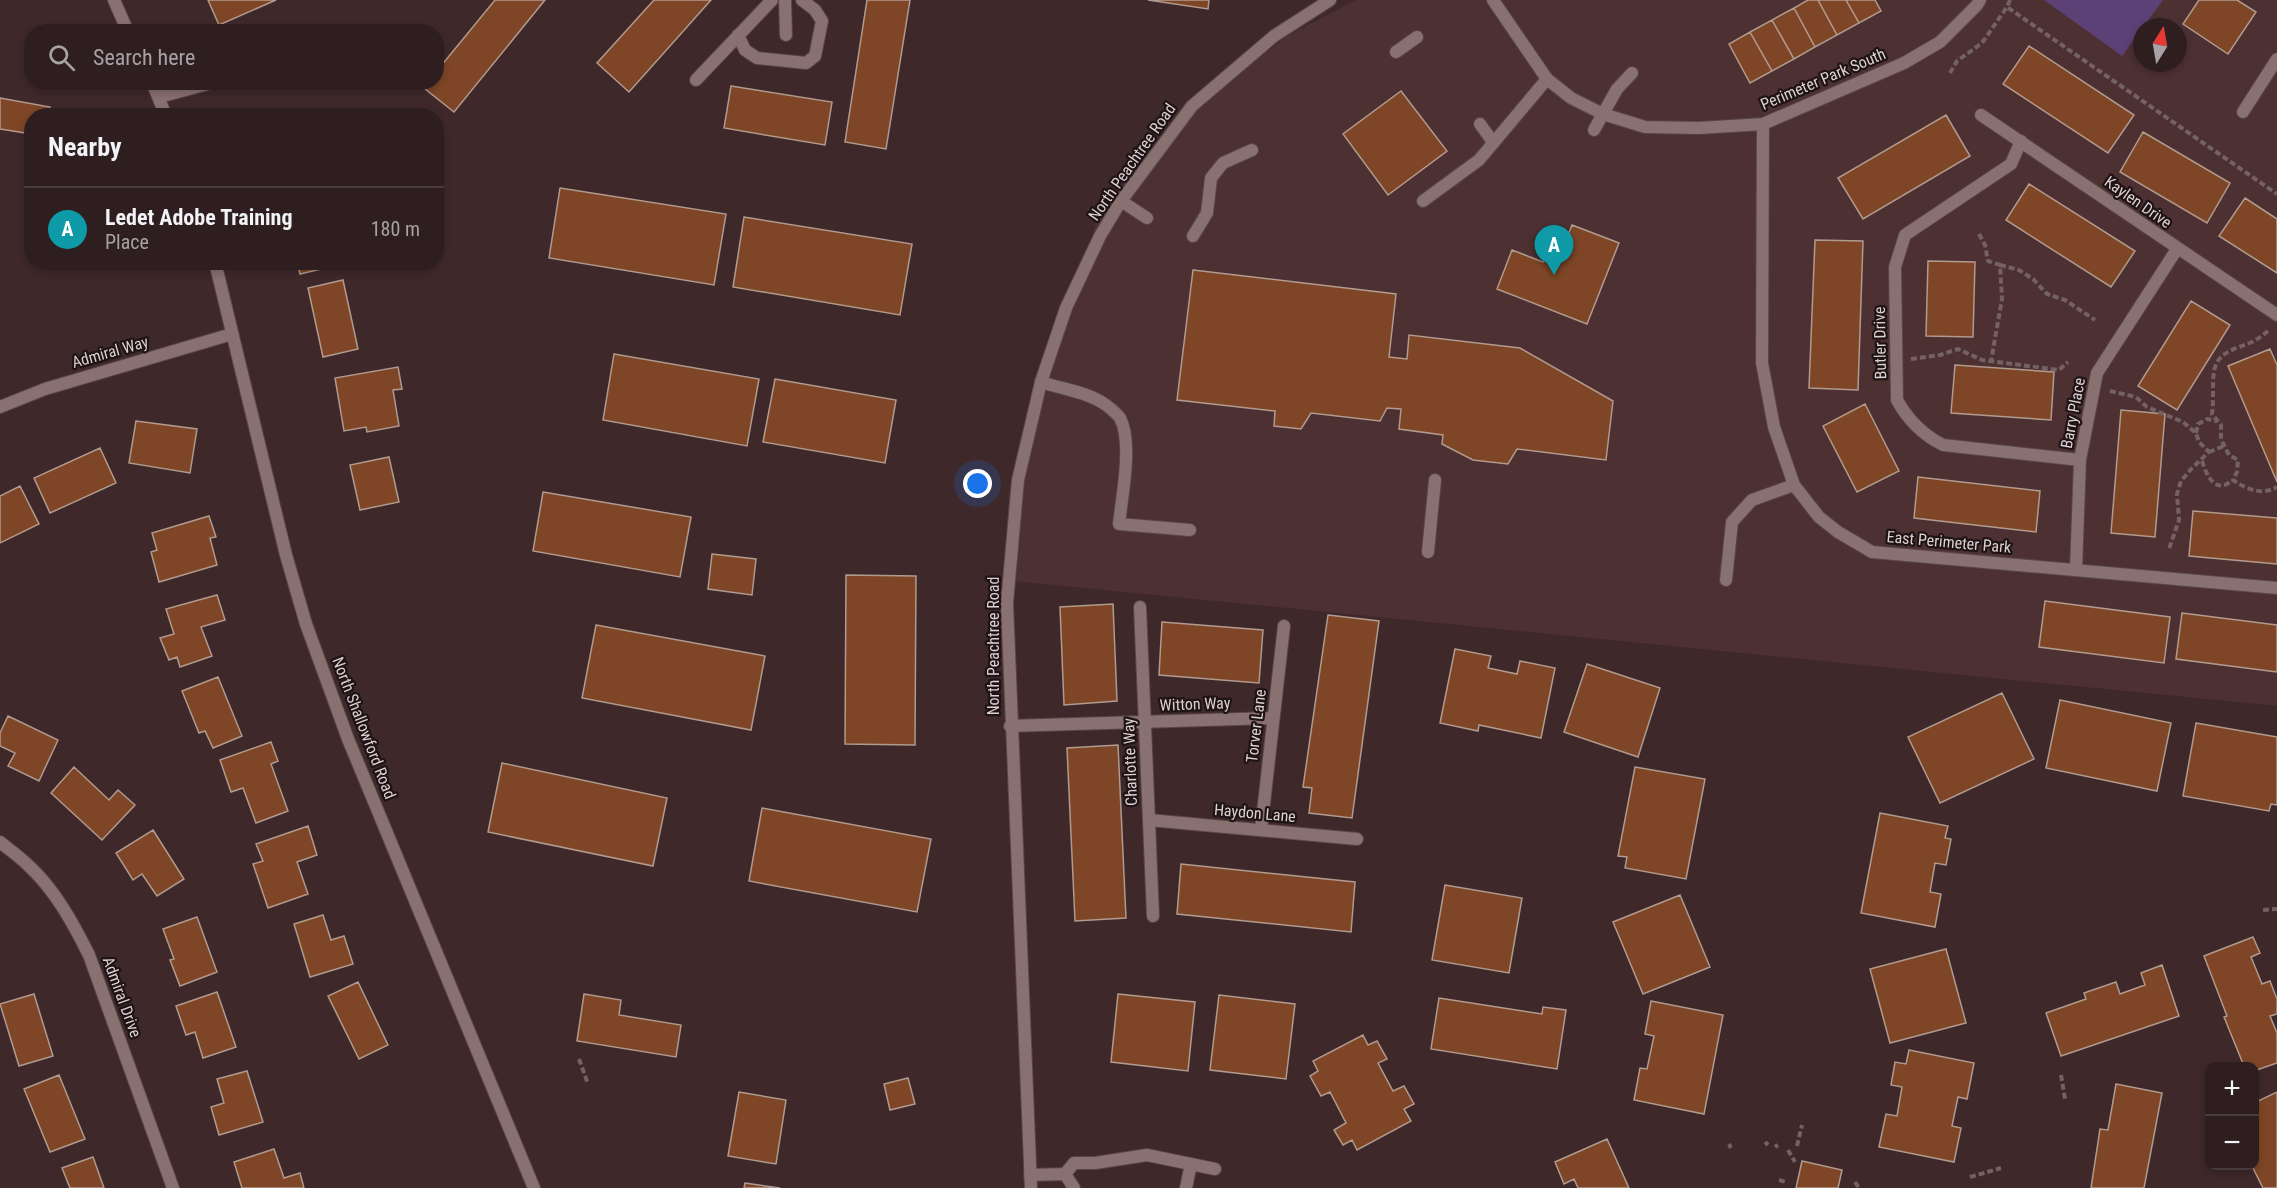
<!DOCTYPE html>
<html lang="en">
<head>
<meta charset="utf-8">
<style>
	body { margin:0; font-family:"Roboto Condensed",sans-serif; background:#362729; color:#f1f3f6 }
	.controls { position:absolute; right:18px; bottom:18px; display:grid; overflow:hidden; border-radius:12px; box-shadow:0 3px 9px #0003 }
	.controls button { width:54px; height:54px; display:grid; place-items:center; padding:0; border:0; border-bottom:2px solid #493c3e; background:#2e1e20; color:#f1f3f6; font:30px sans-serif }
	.compass { position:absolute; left:2133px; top:18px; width:54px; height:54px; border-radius:50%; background:#2e1e20; box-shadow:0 3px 9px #0003; rotate:11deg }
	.you { position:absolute; left:978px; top:484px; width:21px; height:21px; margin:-15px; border:4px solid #fff; border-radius:50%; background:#1a73e8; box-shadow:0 0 0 9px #1a73e833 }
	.badge { display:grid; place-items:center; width:39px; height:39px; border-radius:50%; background:#56cec3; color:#fff; font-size:20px; font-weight:700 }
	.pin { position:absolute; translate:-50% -50px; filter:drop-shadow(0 2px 3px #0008) }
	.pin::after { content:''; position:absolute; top:32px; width:21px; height:18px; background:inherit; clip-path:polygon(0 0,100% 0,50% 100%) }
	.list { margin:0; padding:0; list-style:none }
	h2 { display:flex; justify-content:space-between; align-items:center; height:78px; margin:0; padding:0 24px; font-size:26px }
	h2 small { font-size:20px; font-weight:400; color:#a7a2a5 }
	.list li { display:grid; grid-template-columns:39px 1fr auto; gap:18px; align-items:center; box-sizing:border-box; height:84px; padding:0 24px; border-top:2px solid #493c3e }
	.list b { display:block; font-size:22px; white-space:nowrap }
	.list p { margin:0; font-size:20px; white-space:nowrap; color:#a7a2a5 }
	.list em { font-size:20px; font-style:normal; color:#a7a2a5 }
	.icon { flex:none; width:33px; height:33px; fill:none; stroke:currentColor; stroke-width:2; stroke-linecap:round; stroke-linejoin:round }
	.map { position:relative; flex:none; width:2277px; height:1188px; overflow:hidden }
	.search { position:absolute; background:#2e1e20; box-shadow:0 3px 9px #0003; left:24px; top:24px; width:420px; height:66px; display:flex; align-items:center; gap:15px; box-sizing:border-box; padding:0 21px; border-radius:24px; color:#a7a2a5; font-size:22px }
	.panel { position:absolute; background:#2e1e20; box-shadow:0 3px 9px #0003; left:24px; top:108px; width:420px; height:162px; border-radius:24px }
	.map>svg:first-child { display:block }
	.built { fill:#4d3032; fill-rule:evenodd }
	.water { fill:#5c4176 }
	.building { fill:#7e4626; stroke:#b19a8e; stroke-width:1.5 }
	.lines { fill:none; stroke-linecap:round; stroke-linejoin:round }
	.service-casing { stroke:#584647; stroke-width:14 }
	.minor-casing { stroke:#584647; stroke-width:14 }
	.tertiary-casing { stroke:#584647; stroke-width:14 }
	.path { stroke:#746162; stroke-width:4; stroke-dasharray:6 3; stroke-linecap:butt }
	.service { stroke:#897071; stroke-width:12 }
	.minor { stroke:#897071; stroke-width:12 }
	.tertiary { stroke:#897071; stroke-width:12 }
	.labels { text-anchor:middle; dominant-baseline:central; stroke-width:4.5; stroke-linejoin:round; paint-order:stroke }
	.street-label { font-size:16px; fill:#ded0d0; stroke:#1e1415 }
</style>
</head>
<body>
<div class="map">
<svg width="2277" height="1188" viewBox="0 0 2277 1188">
	<rect width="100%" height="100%" fill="#3e282a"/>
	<path class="built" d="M1356,0H2277V706L1004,580L1009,492L1044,371L1081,275L1098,216L1182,118L1287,36ZM2142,27H2178V63H2142Z"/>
	<path class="water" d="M2044,0H2163L2122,56Z"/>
	<path class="building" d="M208,0H276L219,25Z
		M495,0H545L454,112L424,88L428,82H436V72Z
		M654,0H711L629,92L597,63Z
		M867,0H910L886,149L845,142Z
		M1148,0H1209L1208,9Z
		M1808,0H1818L1837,35L1815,47L1794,8Z
		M1818,0H1846L1859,23L1837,35Z
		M1846,0H1875L1881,11L1859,23Z
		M2199,0H2237L2256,12L2228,54L2183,24Z
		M1794,8L1815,47L1794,59L1772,20Z
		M1772,20L1794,59L1772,71L1750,32Z
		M1750,32L1772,71L1750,83L1729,44Z
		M2029,46L2134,115L2108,153L2003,84Z
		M731,86L832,102L825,145L724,128Z
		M1401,91L1447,151L1388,195L1343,134Z
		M0,98L50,107L48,116H32V134L0,129Z
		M1946,115L1970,156L1863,219L1838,178Z
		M2143,132L2230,183L2207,223L2120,172Z
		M2029,184L2135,251L2111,287L2006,220Z
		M560,188L726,214L714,285L549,258Z
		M2245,198L2277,219V273L2219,236Z
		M744,217L912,244L900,315L733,287Z
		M1572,225L1619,243L1587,324L1497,289L1512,250L1543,262L1552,240L1564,245Z
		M1815,240L1863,241L1858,390L1809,388Z
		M1928,261L1975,262L1973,337L1926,336Z
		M297,262H337L338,265L300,274Z
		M1193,270L1396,294L1389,357L1407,359L1409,335L1520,348L1613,401L1606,460L1517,449L1508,464L1473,460L1442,444L1443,435L1399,429L1401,409L1387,408L1380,421L1311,413L1301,429L1274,426L1275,411L1177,400Z
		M343,280L358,349L323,357L308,288Z
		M2191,301L2230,325L2177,410L2138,386Z
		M2270,349L2277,365V482L2228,366Z
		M614,354L759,379L747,446L603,420Z
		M1955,365L2054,372L2051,420L1951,413Z
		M398,367L402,389L393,390L399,426L367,432L366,427L344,431L335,378Z
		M775,379L896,400L885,463L763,442Z
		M1865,404L1899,471L1857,492L1823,426Z
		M2121,410L2165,414L2155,537L2111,533Z
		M136,421L197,429L190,473L129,463Z
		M100,448L116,483L50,513L34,478Z
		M389,457L399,502L360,510L350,465Z
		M1918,477L2040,491L2036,532L1914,518Z
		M20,486L39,524L0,543V496Z
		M543,492L691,517L680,577L533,551Z
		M2193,511L2277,518V564L2189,556Z
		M209,516L216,537L210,538L217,565L159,582L151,552L157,550L152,533Z
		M712,554L756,559L752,595L708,589Z
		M846,575L916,576L915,745L845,744Z
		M217,595L225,620L201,627L212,656L180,667L177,657L169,660L160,638L174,634L166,609Z
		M2045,601L2170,617L2164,663L2039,647Z
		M1113,604L1117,701L1064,705L1060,607Z
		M2182,613L2277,625V672L2176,659Z
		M1328,615L1379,621L1352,818L1309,813L1312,788L1303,787Z
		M1162,622L1263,630L1259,683L1159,675Z
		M596,625L765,656L751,730L582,698Z
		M1455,649L1491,656L1488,668L1517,674L1520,661L1555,668L1541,738L1479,725L1478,731L1440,723Z
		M1587,664L1660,688L1638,757L1564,732Z
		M218,677L242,736L213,748L205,731L199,733L182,691Z
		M2002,693L2034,759L1940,803L1908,737Z
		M2060,700L2171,723L2157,791L2046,768Z
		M8,716L58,740L39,781L8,766L15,753L0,746V733Z
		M2196,723L2277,737V805L2271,804L2269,811L2183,796Z
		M271,742L278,761L271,764L288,811L256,823L243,788L231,792L220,760Z
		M1118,745L1126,918L1075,921L1067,748Z
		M502,763L667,798L653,866L488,832Z
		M74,767L109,800L118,790L135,805L102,840L51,793Z
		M1635,767L1705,779L1686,879L1625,868L1627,857L1618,856Z
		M762,808L931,839L917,912L749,881Z
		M1880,813L1948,826L1945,838L1951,839L1946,865L1935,863L1930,892L1941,894L1935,927L1861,913Z
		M308,826L317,855L297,862L308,894L268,908L253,864L263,861L256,844Z
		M153,830L184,879L157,896L142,874L133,880L116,853Z
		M1181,864L1355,882L1351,932L1177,914Z
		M1445,885L1522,898L1509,973L1432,960Z
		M1680,895L1710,967L1643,994L1613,922Z
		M323,915L331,940L344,936L353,964L310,977L294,924Z
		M197,917L217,972L180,986L170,960L174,959L163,929Z
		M2253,937L2260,953L2251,957L2262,984L2270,981L2277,999V1014L2270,1016L2277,1033V1063L2254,1071V1066H2244L2224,1017L2227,1016L2204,956Z
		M1946,949L1966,1023L1890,1043L1870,969Z
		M2162,965L2179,1016L2061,1056L2046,1013L2086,999L2084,993L2116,982L2120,994L2145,985L2141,973Z
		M358,982L388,1045L359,1059L328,996Z
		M217,992L236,1047L203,1058L195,1032L186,1035L176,1006Z
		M34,994L53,1056L19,1066L0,1004Z
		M584,994L621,1000L619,1015L681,1025L676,1057L577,1041Z
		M1118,994L1195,1002L1188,1071L1111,1062Z
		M1219,995L1295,1004L1286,1079L1210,1070Z
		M1439,998L1542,1014L1543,1007L1566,1010L1557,1069L1431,1049Z
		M1651,1001L1723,1015L1704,1114L1634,1100L1640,1068L1647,1069L1654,1036L1645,1034Z
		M1363,1035L1368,1045L1377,1041L1387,1059L1378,1063L1393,1091L1404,1086L1414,1104L1404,1109L1411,1121L1357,1150L1352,1140L1343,1145L1334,1130L1346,1123L1330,1092L1321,1096L1310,1076L1318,1071L1313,1061Z
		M1909,1050L1974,1063L1967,1099L1958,1097L1952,1126L1961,1128L1954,1162L1879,1147L1886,1114L1897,1116L1902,1087L1891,1085L1895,1062L1906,1064Z
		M247,1071L263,1122L219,1135L211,1107L224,1103L217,1079Z
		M59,1075L85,1139L50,1152L24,1089Z
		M908,1078L915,1104L890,1110L884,1084Z
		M2116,1084L2162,1093L2144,1188H2091L2100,1129L2108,1130Z
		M739,1092L786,1100L776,1164L728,1156Z
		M2277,1092V1188H2263L2252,1166H2254V1103Z
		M1607,1139L1629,1188H1578L1574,1179L1564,1184L1555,1162Z
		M274,1149L284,1178L300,1173L304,1188H242L234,1162Z
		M93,1157L104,1188H70L62,1168Z
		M1802,1161L1842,1170L1838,1188H1796Z
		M745,1183L780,1188H744Z"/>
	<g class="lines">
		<defs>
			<path id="service" d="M738,35L745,50L757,58L806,63L815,56L822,21L815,10L802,0
				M1396,52L1417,37
				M696,80L772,0
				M159,97L215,82
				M2243,112L2277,59
				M1480,124L1493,142
				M1594,130L1617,89L1632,73
				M1121,201L1147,218
				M1423,201L1479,160L1547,79
				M1193,236L1207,213L1211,178L1223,163L1252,150
				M1041,382C1062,389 1088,392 1106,405C1110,408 1117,414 1120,418C1133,442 1122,496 1119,524L1190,530
				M1428,552L1435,480
				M1726,580L1732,522L1752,500L1794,485
				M1186,1188L1191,1164"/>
			<path id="minor" d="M785,0L786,35
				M1493,0L1547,79L1571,98L1603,114L1645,127L1699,128L1763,124L1904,63L1940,42L1977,5L1980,0
				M1981,115L2277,315
				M1763,124L1762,363L1774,427L1794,485L1819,517L1838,532L1872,552L2277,588
				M2021,141L2011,164L1905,235L1895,267L1897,400C1908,420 1923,435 1943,445L2080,460
				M0,407L45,389L232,334
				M2076,570L2080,460L2097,373L2177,249
				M1140,607L1153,916
				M1010,726L1273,718
				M1149,820L1357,839
				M1261,830L1284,626
				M0,842C10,850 20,857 29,866C55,890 73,923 89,955L173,1188
				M1065,1174L1074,1188
				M1030,1175L1065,1174L1074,1163H1095L1147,1155L1215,1169"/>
			<path id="tertiary" d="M114,0L128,32
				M152,82L166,116
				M215,262L286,555L306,624L348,739L534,1188
				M1031,1188L1007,603L1018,480L1041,382L1066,308L1100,236L1121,201L1192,106L1274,36L1330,0"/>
		</defs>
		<use href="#service" class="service-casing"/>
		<use href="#minor" class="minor-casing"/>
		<use href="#tertiary" class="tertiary-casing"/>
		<path class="path" d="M2010,0L2007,7L2277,194
			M1950,73L1957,61L1982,43L2007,7
			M1979,234L1985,245L1988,261L2000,265L2002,299L1991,361
			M2000,265L2019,270L2033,279L2047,294L2065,300L2095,320
			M2268,331C2263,335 2258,339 2252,342C2236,349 2218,351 2214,371C2212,385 2214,400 2212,414L2221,425V439L2229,455L2238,460L2237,472L2233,480C2246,489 2262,496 2277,487
			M1911,359L1940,355L1958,349L1982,360L2059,370L2068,362
			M2110,391L2136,397L2147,407L2183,422L2196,433L2199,442L2209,452L2192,468L2181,481L2177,494L2179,520L2169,549
			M2196,433L2198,424L2207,419L2217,421
			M2209,452L2224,446
			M2202,461C2207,476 2215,495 2233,480
			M2263,910L2277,909
			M579,1059L588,1084
			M2061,1075L2065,1099
			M1765,1142L1768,1145
			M1729,1144L1731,1148
			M1797,1146L1802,1125
			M1775,1147L1778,1145
			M1788,1150L1795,1162
			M1970,1177L2001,1168
			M1779,1180L1786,1182
			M1855,1182L1859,1188"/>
		<use href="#service" class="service"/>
		<use href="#minor" class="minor"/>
		<use href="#tertiary" class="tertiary"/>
	</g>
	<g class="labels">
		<g class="street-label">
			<text transform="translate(1823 79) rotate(-23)">Perimeter Park South</text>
			<text transform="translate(1132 162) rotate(-55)">North Peachtree Road</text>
			<text transform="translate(2138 202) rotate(35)">Kaylen Drive</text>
			<text transform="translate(1880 343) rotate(-91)">Butler Drive</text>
			<text transform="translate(110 352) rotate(-16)">Admiral Way</text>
			<text transform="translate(2073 413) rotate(-79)">Barry Place</text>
			<text transform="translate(1949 542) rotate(5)">East Perimeter Park</text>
			<text transform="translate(993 646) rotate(-90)">North Peachtree Road</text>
			<text transform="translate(1195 704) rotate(-2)">Witton Way</text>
			<text transform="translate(1256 726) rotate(-83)">Torver Lane</text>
			<text transform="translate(364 728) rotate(69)">North Shallowford Road</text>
			<text transform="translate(1130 762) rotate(-92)">Charlotte Way</text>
			<text transform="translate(1255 813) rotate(5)">Haydon Lane</text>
			<text transform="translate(122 997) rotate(70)">Admiral Drive</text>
		</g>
	</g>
</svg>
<div class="controls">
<button>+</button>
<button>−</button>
</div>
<svg class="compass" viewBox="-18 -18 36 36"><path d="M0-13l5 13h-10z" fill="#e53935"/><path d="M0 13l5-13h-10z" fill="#a7a2a5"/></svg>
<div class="you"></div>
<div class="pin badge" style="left:1554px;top:275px;background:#0f9aa8">A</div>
<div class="search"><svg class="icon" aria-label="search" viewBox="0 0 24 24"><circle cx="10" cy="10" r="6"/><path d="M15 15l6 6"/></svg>Search here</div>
<section class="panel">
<h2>Nearby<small></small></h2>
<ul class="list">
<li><span class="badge" style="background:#0f9aa8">A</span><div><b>Ledet Adobe Training</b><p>Place</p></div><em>180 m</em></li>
</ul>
</section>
</div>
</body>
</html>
